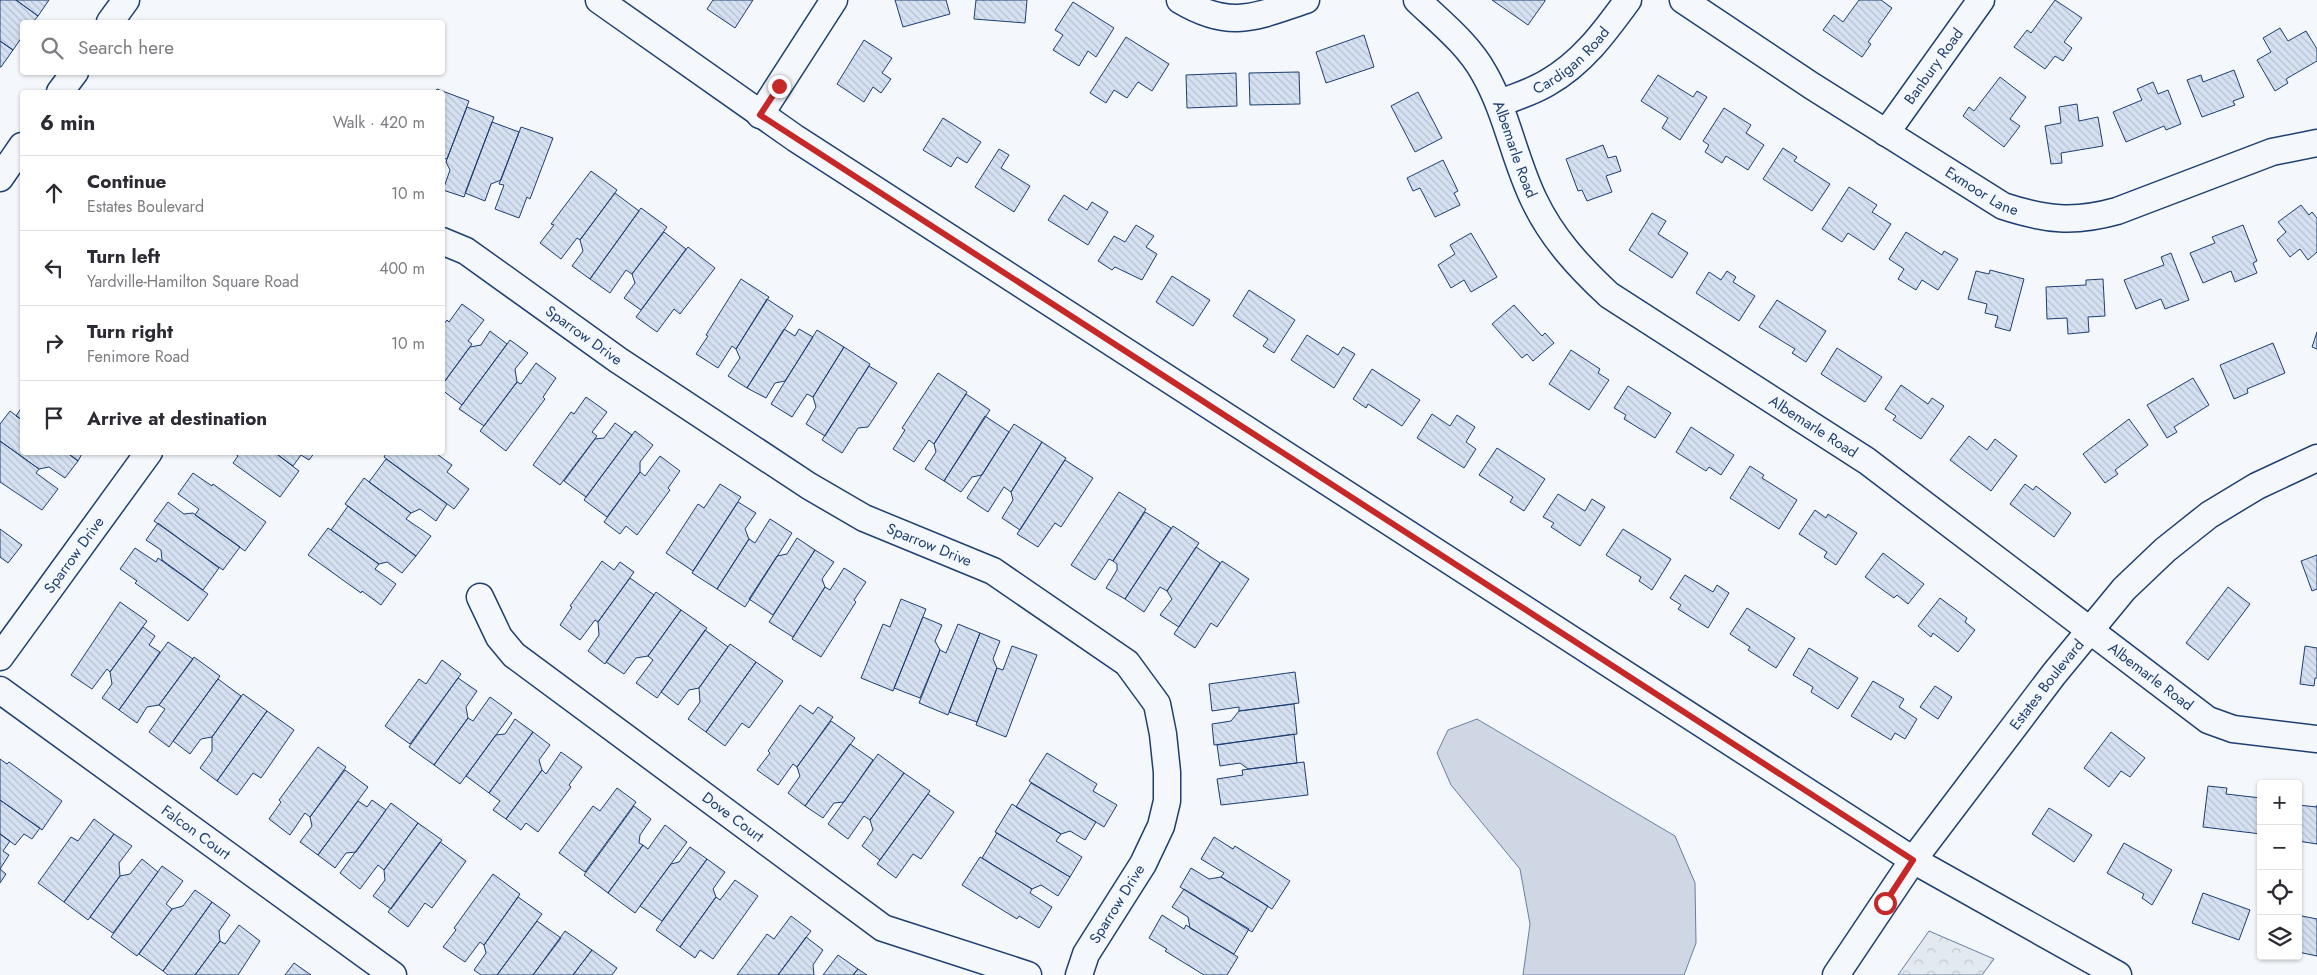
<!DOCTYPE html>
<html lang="en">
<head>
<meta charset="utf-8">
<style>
	body { margin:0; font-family:Jost,sans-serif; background:#f2f2f3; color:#2b2b33 }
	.controls { position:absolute; right:15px; bottom:15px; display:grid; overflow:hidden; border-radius:5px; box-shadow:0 1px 4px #0004 }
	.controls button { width:45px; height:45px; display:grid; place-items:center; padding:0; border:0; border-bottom:1px solid #e1e1e2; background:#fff; color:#2b2b33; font:25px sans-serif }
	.stop { position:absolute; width:15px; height:15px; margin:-11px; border:4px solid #c62828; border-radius:50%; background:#fff }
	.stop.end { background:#c62828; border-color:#fff; box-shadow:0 1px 5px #0008 }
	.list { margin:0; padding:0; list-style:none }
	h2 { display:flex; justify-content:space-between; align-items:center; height:65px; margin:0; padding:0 20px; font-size:21px }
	h2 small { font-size:16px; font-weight:400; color:#7c7c81 }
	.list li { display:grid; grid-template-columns:32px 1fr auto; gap:15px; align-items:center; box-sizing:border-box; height:75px; padding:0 20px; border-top:1px solid #e1e1e2 }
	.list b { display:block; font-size:19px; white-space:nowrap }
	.list p { margin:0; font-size:16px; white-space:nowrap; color:#7c7c81 }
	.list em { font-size:16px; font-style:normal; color:#7c7c81 }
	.icon { flex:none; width:28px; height:28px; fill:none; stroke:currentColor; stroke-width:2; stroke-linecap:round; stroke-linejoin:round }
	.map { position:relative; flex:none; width:2317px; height:975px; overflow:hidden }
	.search { position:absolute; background:#fff; box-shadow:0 1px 4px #0004; left:20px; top:20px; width:425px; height:55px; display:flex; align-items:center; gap:12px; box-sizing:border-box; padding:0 18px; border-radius:5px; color:#7c7c81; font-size:19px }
	.panel { position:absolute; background:#fff; box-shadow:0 1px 4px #0004; left:20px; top:90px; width:425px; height:365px; border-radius:5px }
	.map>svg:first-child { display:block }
	.forest { fill:url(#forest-crowns); stroke:#687fa3 }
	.water { fill:#cfd7e4; stroke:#687fa3 }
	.building { fill:url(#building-back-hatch); stroke:#1d3f73 }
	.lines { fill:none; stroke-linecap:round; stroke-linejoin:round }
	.minor-casing { stroke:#1d3f73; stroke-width:29 }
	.minor { stroke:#f4f7fb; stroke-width:26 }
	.route { stroke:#c62828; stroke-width:6 }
	.labels { text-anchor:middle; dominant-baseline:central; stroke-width:4; stroke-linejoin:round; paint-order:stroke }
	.street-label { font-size:15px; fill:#1d3f73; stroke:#f4f7fb }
</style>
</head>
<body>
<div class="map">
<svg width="2317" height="975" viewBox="0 0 2317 975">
	<defs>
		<pattern id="forest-crowns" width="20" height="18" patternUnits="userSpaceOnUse" patternTransform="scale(1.25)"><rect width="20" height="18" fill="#e3e9f0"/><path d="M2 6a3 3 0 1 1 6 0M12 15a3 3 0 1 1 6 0" fill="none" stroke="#c2c9d1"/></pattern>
		<pattern id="building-back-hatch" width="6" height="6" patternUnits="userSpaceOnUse" patternTransform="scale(1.25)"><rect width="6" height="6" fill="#d5e0f0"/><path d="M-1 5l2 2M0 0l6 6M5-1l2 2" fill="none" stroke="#b6c1d1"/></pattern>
	</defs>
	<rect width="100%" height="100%" fill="#f4f7fb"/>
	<path class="forest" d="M1929,931L1994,959L1982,975H1898Z"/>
	<path class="water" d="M1477,719L1675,836L1695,883L1696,943L1684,975H1523L1530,924L1520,869L1451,785L1437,753L1448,730Z"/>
	<path class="building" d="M0,0H16L38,16L33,22H22V37L13,50L0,41Z
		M16,0H49L38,16Z
		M713,0H753L735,28L707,9Z
		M895,0H946L950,14L903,27Z
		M976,0H1027L1025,23L974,19Z
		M1492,0H1545V1L1528,25Z
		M1859,0H1881L1892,8L1868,42L1871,44L1862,57L1823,30L1834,15L1843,22Z
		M2055,0L2082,18L2064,42L2072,48L2063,61L2055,56L2045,69L2014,47L2027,30L2031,33Z
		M1073,2L1114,28L1096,57L1088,51L1079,66L1053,50L1063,35L1055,30Z
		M2280,28L2288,41L2306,31L2317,49V61L2286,79L2288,83L2275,91L2257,60L2271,52L2263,38Z
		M1364,35L1374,67L1326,83L1316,52Z
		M1126,37L1169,64L1152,91L1138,82L1127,98L1114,90L1106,103L1090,93Z
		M864,40L892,58L882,73L891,79L881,93L873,87L864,102L837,84Z
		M0,41L13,50L1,67H0Z
		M2234,70L2244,97L2233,101L2235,105L2202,117L2187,80L2201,75L2203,82Z
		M1299,72L1300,104L1250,105L1249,73Z
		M1236,73L1237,106L1187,108L1186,75Z
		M1658,75L1693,97L1697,91L1707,97L1680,140L1662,128L1668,118L1641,101Z
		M2000,77L2026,97L2010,119L2020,126L2004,147L1963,116L1969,107L1974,111Z
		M2153,82L2158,94L2168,90L2181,124L2166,130L2164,126L2126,142L2113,112L2142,100L2137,89Z
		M437,89L469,101L447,159L442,158V92H435Z
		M1418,92L1442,138L1415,152L1391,106Z
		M2077,104L2079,121L2098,117L2103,146L2061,153L2062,163L2051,164L2045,126L2061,123L2059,107Z
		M467,107L494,117L464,197L443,190L450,170L446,162L447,159Z
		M1724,108L1751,125L1746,133L1764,145L1748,170L1726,156L1722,163L1705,152L1709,145L1703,141Z
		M943,118L981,142L967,163L957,157L951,167L923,150Z
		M492,122L519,132L501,180L491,184L485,201L465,193Z
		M521,127L553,138L530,199L527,197L519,218L495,209L504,185L499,184Z
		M1603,145L1608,158L1616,156L1621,171L1606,176L1612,192L1587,201L1582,190L1578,191L1566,159Z
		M1783,148L1797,157L1794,161L1830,184L1812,211L1763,179Z
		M999,149L1009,155L1001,168L1030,186L1014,212L975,187Z
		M1443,160L1458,191L1454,193L1460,205L1435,217L1420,188L1413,191L1407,178Z
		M591,171L617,190L580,240L577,238L561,259L540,243L554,225L551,224Z
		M1849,187L1877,205L1872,212L1891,224L1874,250L1848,233L1842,242L1822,229Z
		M615,193L639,211L590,279L572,266L583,251L580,240Z
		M1064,195L1087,210L1092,202L1108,212L1088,245L1048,220Z
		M2301,205L2309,215L2312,212L2317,218V252L2308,260L2300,249L2290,257L2277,240L2286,232L2278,222Z
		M641,208L667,227L632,274L626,270L610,293L590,279Z
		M1652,213L1666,221L1658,234L1688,253L1672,278L1629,250Z
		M1136,225L1154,236L1146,247L1157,254L1142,280L1115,267L1112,270L1098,261L1114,236L1125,242Z
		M2243,225L2257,261L2253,263L2257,273L2235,282L2231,271L2203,283L2190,253L2215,243L2212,237Z
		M664,232L686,249L641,310L624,298L635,283L632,274Z
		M1906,232L1942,255L1944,251L1958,259L1938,290L1922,280L1916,290L1898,279L1904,269L1889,259Z
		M1471,233L1497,277L1471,292L1464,280L1451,288L1438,265L1455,254L1450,245Z
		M688,247L715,268L680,314L674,309L657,332L636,317Z
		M2171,253L2189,300L2165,309L2161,299L2136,309L2124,280L2164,265L2161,257Z
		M1990,270L2024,279L2010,331L1995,327L1998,316L1985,313L1987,304L1968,299L1976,271L1989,274Z
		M1727,271L1736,277L1733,282L1755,296L1739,321L1696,293L1709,272L1721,280Z
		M1172,276L1210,300L1193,326L1156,302Z
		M741,279L769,297L736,349L732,346L718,368L696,354L708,336L706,335Z
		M2103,279L2105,316L2088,317L2089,332L2068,334L2067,318L2047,319L2046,287L2086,285V280Z
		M1249,290L1295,320L1274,353L1263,346L1268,339L1233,316Z
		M767,299L793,316L747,388L728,376L740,358L736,349Z
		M1777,300L1826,331L1806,362L1792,353L1795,349L1759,327Z
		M462,304L484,320L468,341L472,344L442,385V327L447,320L449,322Z
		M1514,305L1542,336L1545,333L1554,343L1533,361L1527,354L1522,358L1492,324Z
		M784,329L795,336L799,329L813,337L785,381L775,383L766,398L747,388Z
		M817,330L844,347L813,397L807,394L792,417L771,404Z
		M490,331L507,344L462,405L442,390V385L470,347L481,345Z
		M2317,332V349L2312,347Z
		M1307,335L1338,355L1343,347L1355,354L1334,388L1291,360Z
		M510,340L528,353L515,369L517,382L484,426L459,409Z
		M2273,343L2285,373L2247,389L2248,393L2234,399L2220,365Z
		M844,347L870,364L825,436L806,424L816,407L813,397Z
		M1837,348L1882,377L1865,402L1821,374Z
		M1571,350L1600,369L1598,373L1609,380L1589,410L1549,384Z
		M536,363L556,378L543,397L545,399L506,451L480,431L517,382L521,384Z
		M869,366L897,383L868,427L858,428L842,453L822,440Z
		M1372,369L1420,400L1402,426L1368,404L1366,408L1353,399Z
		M938,373L967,392L934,444L929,440L914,462L893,449L905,430L902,428Z
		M2193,378L2209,405L2174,427L2177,432L2167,438L2147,405Z
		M1901,385L1928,404L1932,398L1944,406L1921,439L1893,420L1896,416L1885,409Z
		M1628,386L1671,413L1655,438L1624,419L1626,415L1614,408Z
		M966,394L990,410L944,481L925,469L936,452L934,444Z
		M586,397L607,412L592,432L597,436L560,485L533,465L571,412L574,414Z
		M22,407V420L16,416Z
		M10,411L22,420V452H66L78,461L65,478L49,467L39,469L0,441V424Z
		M1432,414L1450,426L1457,415L1475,427L1466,442L1476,449L1464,468L1417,438Z
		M985,416L1009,432L982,475L972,477L961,492L944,481Z
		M2129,419L2148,445L2115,470L2118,474L2105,483L2083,454Z
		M615,423L632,435L586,497L564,481L595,439L604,438Z
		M1014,424L1042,442L1011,492L1004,487L988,512L967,498Z
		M1691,427L1734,455L1721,475L1709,467L1706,471L1676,452Z
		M635,431L653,445L640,462V472L607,517L584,500Z
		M1969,436L1987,450L1995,439L2017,456L1991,491L1950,460Z
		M0,441L39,469L36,473L58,489L42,510L0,482Z
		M1042,442L1066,458L1020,530L1002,518L1013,500L1011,492Z
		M1497,448L1545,479L1524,511L1510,502L1513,497L1479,475Z
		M66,452H83L78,461Z
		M233,452H274L299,471L280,497L233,463L238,456Z
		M274,452H315L309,460L301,455L293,466Z
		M387,452H434L452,465L447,472L469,489L454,509L384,457Z
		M660,456L680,471L668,488L670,490L637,535L626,526L620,534L604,522L640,472L645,476Z
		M386,459L447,504L436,521L420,509L411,513L369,482Z
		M1065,460L1093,478L1061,527L1055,523L1038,547L1017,534Z
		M1750,466L1764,475L1762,478L1797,500L1779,529L1730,498Z
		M193,473L212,486L213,484L266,522L245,551L195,515L199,509L178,494Z
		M364,478L411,513L406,519L431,536L416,556L345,504Z
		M720,484L741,497L693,571L666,553L698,504L704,508Z
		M2025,484L2033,490L2036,486L2071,513L2054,537L2010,504Z
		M1119,492L1146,509L1113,561L1109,559L1095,580L1071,565Z
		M1558,494L1585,511L1592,499L1605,507L1580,546L1551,527L1554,523L1543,517Z
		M168,502L184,514L193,513L240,547L223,570L154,521Z
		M738,502L756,513L745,529L749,539L717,589L692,573Z
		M348,506L416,556L402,573L387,562L379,564L331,530Z
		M1815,510L1826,518L1828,514L1857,533L1836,565L1824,557L1827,552L1799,534Z
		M1145,512L1171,528L1125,599L1106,588L1117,570V564L1113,561Z
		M770,519L792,533L745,607L717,589L749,539L755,543Z
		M158,523L219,568L203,590L162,560L161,550L146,540Z
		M1173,526L1199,543L1167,591L1160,587L1144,612L1125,599Z
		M328,528L379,564L375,569L396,584L381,605L362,591L361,593L308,555Z
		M0,529L22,545L8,563L0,557Z
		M1623,529L1671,559L1652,590L1639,581L1641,577L1606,555Z
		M797,538L815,550L773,615L749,599L777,556L787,554Z
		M1196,547L1220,563L1179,627L1160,615L1172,599L1167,591Z
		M135,548L156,562L158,558L208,594L188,621L135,583L137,581L120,569Z
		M815,550L834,562L822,579L825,587L793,637L769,622Z
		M1883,553L1924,584L1908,604L1897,595L1894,598L1865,577Z
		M2317,555V589L2312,591L2301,561Z
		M602,561L614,570L620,562L634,572L598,622L595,620L580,640L560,625L572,607L570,606Z
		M1222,561L1249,579L1217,627L1211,623L1195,648L1174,634Z
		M844,568L866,582L854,600L856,602L821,657L792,639L825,587L830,590Z
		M1685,575L1713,592L1717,585L1729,593L1708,628L1678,609L1681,605L1670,598Z
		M630,578L654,595L605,664L588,651L599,635L598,622Z
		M2228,587L2250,604L2208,660L2186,643Z
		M656,592L681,610L648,656L636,658L624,674L606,662Z
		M1940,598L1967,618L1965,622L1975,630L1958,652L1933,633L1931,637L1918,626Z
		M901,599L926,609L893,691L861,678L883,624L890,627Z
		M120,602L147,621L110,672L107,669L92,689L71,675Z
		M1747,608L1795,638L1776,668L1748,650L1750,647L1730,634Z
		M681,610L707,628L657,698L636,683L653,660L648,656Z
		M923,617L942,625L935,641L940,650L920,698L894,688Z
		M958,624L980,633L948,715L919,703L940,650L946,653Z
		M143,627L155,636L149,645L160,652L119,710L102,698L112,684L110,672Z
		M705,630L728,647L699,688L689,690L678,705L661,692Z
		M980,633L1000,641L993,659L997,668L977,722L949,712Z
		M168,642L193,659L159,705L147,707L137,723L119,710Z
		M730,644L756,662L706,732L688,719L700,702L699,688Z
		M1012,646L1037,655L1006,737L976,725L997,668L1003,670Z
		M2305,646L2317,648V678H2315L2314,686L2300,684Z
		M1809,648L1858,678L1838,709L1811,692L1813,687L1793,675Z
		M194,657L220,676L169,747L149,732L165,709L159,705Z
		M442,660L461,674L410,744L385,726L419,679L426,684Z
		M756,662L783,681L749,728L742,723L725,746L706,732Z
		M1295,672L1299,703L1239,711V707L1212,711L1209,684Z
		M458,678L477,691L466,707L468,718L434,765L409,747Z
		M218,679L241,696L212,737L201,739L190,754L173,741Z
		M1873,681L1904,699L1899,707L1917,719L1905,739L1895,733L1891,740L1851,716Z
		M1935,686L1952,697L1938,719L1920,707Z
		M243,694L267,711L217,781L200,768L212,751V737Z
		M490,697L512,713L460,784L434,765L468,718L473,721Z
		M1294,704L1297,734L1214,745L1212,724L1231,721L1239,711Z
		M800,705L813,714L818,707L833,717L797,767L793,764L778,785L757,770L770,753L768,751Z
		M267,711L294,730L261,778L253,773L237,795L217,781Z
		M515,719L533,732L489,793L466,776L496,735L505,734Z
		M831,721L855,738L805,806L788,793L800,776L797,767Z
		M533,732L550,745L539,760L542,770L506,819L493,810L500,801L489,793Z
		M2111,732L2145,758L2130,777L2121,771L2109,787L2084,768Z
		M1294,734L1297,763L1248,769L1240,763L1220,766L1217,745Z
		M850,744L873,760L844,802L834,803L823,818L805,806Z
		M318,747L346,767L310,817L305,813L290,835L269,819L281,802L279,800Z
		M561,752L582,767L569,785L571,787L538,832L526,823L521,830L506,819L542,770L546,774Z
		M1047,753L1097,784L1093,791L1117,805L1104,827L1029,781Z
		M878,754L904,773L870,820L864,816L848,839L828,824Z
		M0,759L7,764L9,762L62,801L42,830L0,800Z
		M1304,762L1308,795L1221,805L1217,779L1243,775L1242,770Z
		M345,770L368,787L318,855L300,842L312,826L310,817Z
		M904,773L930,791L880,860L862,846L873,830L870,820Z
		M1031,783L1096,822L1085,840L1070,831L1061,834L1016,807Z
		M2208,786L2227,788L2226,794L2261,798V834L2203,827Z
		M617,788L636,802L585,872L559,853L593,806L600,811Z
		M928,794L954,812L921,859L913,854L896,878L877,864Z
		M0,800L40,828L32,839L24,834L15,845L0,834Z
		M372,800L386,810L356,852L346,853L335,868L318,855L358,801L367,807Z
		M391,803L418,823L384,870L378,865L360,889L340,873Z
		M1012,804L1061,834L1056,841L1082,857L1070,877L995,832Z
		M2298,805L2317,807V805V844L2298,841Z
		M634,806L651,819L640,835L639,843L643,845L608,893L584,875Z
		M2049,808L2092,835L2074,862L2032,834Z
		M94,819L114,834L64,902L38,883L71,837L78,841Z
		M418,823L442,840L391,909L373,896L385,880L384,870Z
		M665,825L687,842L635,913L608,893L643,845L648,849Z
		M997,833L1070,877L1058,896L1041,885L1032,889L982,858Z
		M0,834L10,841L3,851L9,855L0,869Z
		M114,834L132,846L119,863L120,876L88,920L64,902Z
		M1214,837L1233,849L1235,846L1290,881L1272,909L1221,877L1224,873L1201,859Z
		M440,842L466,861L432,908L425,903L408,927L388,912Z
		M2124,843L2172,870L2152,905L2142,898L2144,894L2107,873Z
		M690,847L707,859L662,921L640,906L671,864L679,862Z
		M980,857L1032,889L1030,893L1052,907L1039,928L1019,916L1017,919L962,885Z
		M142,859L158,872L113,933L90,917L120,876L130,874Z
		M707,859L725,872L713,889L716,897L680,947L656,930Z
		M162,866L183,881L166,904L172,909L137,956L111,937Z
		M1191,868L1209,879L1221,877L1268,906L1252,932L1180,887Z
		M0,869L6,874L0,883Z
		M493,874L520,894L484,945L480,942L465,962L443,947L456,930L454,928Z
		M735,880L758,896L713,959L700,950L695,958L680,947L716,897L720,900Z
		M1184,889L1249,929L1234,954L1190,928L1188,917L1172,907Z
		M195,890L212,902L163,971L139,954L172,909L183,906Z
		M2203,893L2250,910L2239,940L2192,923Z
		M518,897L542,914L497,975H481L474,970L486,953L484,945Z
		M212,902L230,915L219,931L220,941L195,975H168L163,971Z
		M1162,915L1184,929L1186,925L1238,957L1227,975H1204L1165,951L1167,949L1149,938Z
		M791,916L811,931L778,975H737L767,934L774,939Z
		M2302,916L2317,919V956L2298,952V924Z
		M537,921L561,938L533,975H497Z
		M239,925L260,941L238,975H195L220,941L225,944Z
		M565,931L592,950L573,975H533Z
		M806,937L823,950L813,965L814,975H778Z
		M592,950L617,968L612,975H573Z
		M838,955L858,969L853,975H823Z
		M294,963L311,975H285Z
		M858,969L867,975H853Z"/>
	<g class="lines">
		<defs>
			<g id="minor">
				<path d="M599,0L795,138L1913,860L2118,975"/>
				<path d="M1180,0C1230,30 1255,17 1306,0"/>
				<path id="s1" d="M1417,0C1440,22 1468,44 1484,73C1507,113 1514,159 1534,200C1552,238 1579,267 1609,295L1867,461L2208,720L2233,729L2317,739"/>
				<path id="s2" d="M1683,0L1812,86L2003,206C2046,220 2074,223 2117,211L2272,152L2317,143"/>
				<path d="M110,22L126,0"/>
				<path d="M60,92L75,72"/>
				<path id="s3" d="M1500,103C1515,97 1532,92 1547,83C1582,63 1604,33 1628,0"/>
				<path d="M760,115L834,0"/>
				<path id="s4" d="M1886,133L1981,0"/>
				<path d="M0,178L22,146"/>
				<path id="s5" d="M442,241L466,251L618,360L809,486L864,518L993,571L1127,663L1157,704L1163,734L1167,772V801L1161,826L1143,864L1086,954L1079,975"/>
				<path id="s6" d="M480,597L499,637L514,655L883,928L1028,975"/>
				<path id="s7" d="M0,657L149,452"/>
				<path id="s8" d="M0,690L393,975"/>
				<path id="s9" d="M1836,975L1913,860L2054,674L2124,589L2165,550L2209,515L2257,486L2317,458"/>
			</g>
		</defs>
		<use href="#minor" class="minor-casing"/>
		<use href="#minor" class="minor"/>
	</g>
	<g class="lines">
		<path class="route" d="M779,86L760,115L1913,860L1885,903"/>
	</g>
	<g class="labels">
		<g class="street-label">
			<text stroke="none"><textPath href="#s3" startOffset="84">Cardigan Road</textPath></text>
			<text stroke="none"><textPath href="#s4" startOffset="82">Banbury Road</textPath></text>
			<text stroke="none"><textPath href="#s1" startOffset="182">Albemarle Road</textPath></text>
			<text stroke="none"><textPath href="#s2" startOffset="355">Exmoor Lane</textPath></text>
			<text stroke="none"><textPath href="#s5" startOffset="171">Sparrow Drive</textPath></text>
			<text stroke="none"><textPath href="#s1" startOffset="601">Albemarle Road</textPath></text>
			<text stroke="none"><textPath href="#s5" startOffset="576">Sparrow Drive</textPath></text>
			<text stroke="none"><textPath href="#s7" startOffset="126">Sparrow Drive</textPath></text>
			<text stroke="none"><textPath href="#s1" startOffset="1021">Albemarle Road</textPath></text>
			<text stroke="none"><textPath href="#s9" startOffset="359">Estates Boulevard</textPath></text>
			<text stroke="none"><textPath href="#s6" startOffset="340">Dove Court</textPath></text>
			<text stroke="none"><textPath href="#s8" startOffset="242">Falcon Court</textPath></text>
			<text transform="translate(1117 904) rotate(-58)">Sparrow Drive</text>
		</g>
	</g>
</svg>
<div class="controls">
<button>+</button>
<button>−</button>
<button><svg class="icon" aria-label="locate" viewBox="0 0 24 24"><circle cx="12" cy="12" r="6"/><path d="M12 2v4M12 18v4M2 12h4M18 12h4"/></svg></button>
<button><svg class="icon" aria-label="layers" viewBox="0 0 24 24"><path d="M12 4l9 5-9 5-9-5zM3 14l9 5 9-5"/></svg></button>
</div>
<div class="stop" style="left:1885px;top:903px"></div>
<div class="stop end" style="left:779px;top:86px"></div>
<div class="search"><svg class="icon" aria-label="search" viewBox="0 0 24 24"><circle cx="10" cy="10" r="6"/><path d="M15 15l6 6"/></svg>Search here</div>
<section class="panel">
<h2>6 min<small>Walk · 420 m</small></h2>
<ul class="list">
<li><svg class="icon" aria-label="ahead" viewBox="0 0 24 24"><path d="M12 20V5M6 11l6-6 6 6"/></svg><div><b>Continue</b><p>Estates Boulevard</p></div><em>10 m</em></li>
<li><svg class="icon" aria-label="left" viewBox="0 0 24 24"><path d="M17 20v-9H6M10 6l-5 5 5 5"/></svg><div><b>Turn left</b><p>Yardville-Hamilton Square Road</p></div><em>400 m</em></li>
<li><svg class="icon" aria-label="right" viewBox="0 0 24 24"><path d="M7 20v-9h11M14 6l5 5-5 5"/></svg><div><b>Turn right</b><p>Fenimore Road</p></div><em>10 m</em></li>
<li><svg class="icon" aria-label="arrive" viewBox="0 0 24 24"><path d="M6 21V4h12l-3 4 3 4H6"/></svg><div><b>Arrive at destination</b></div></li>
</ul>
</section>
</div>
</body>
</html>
